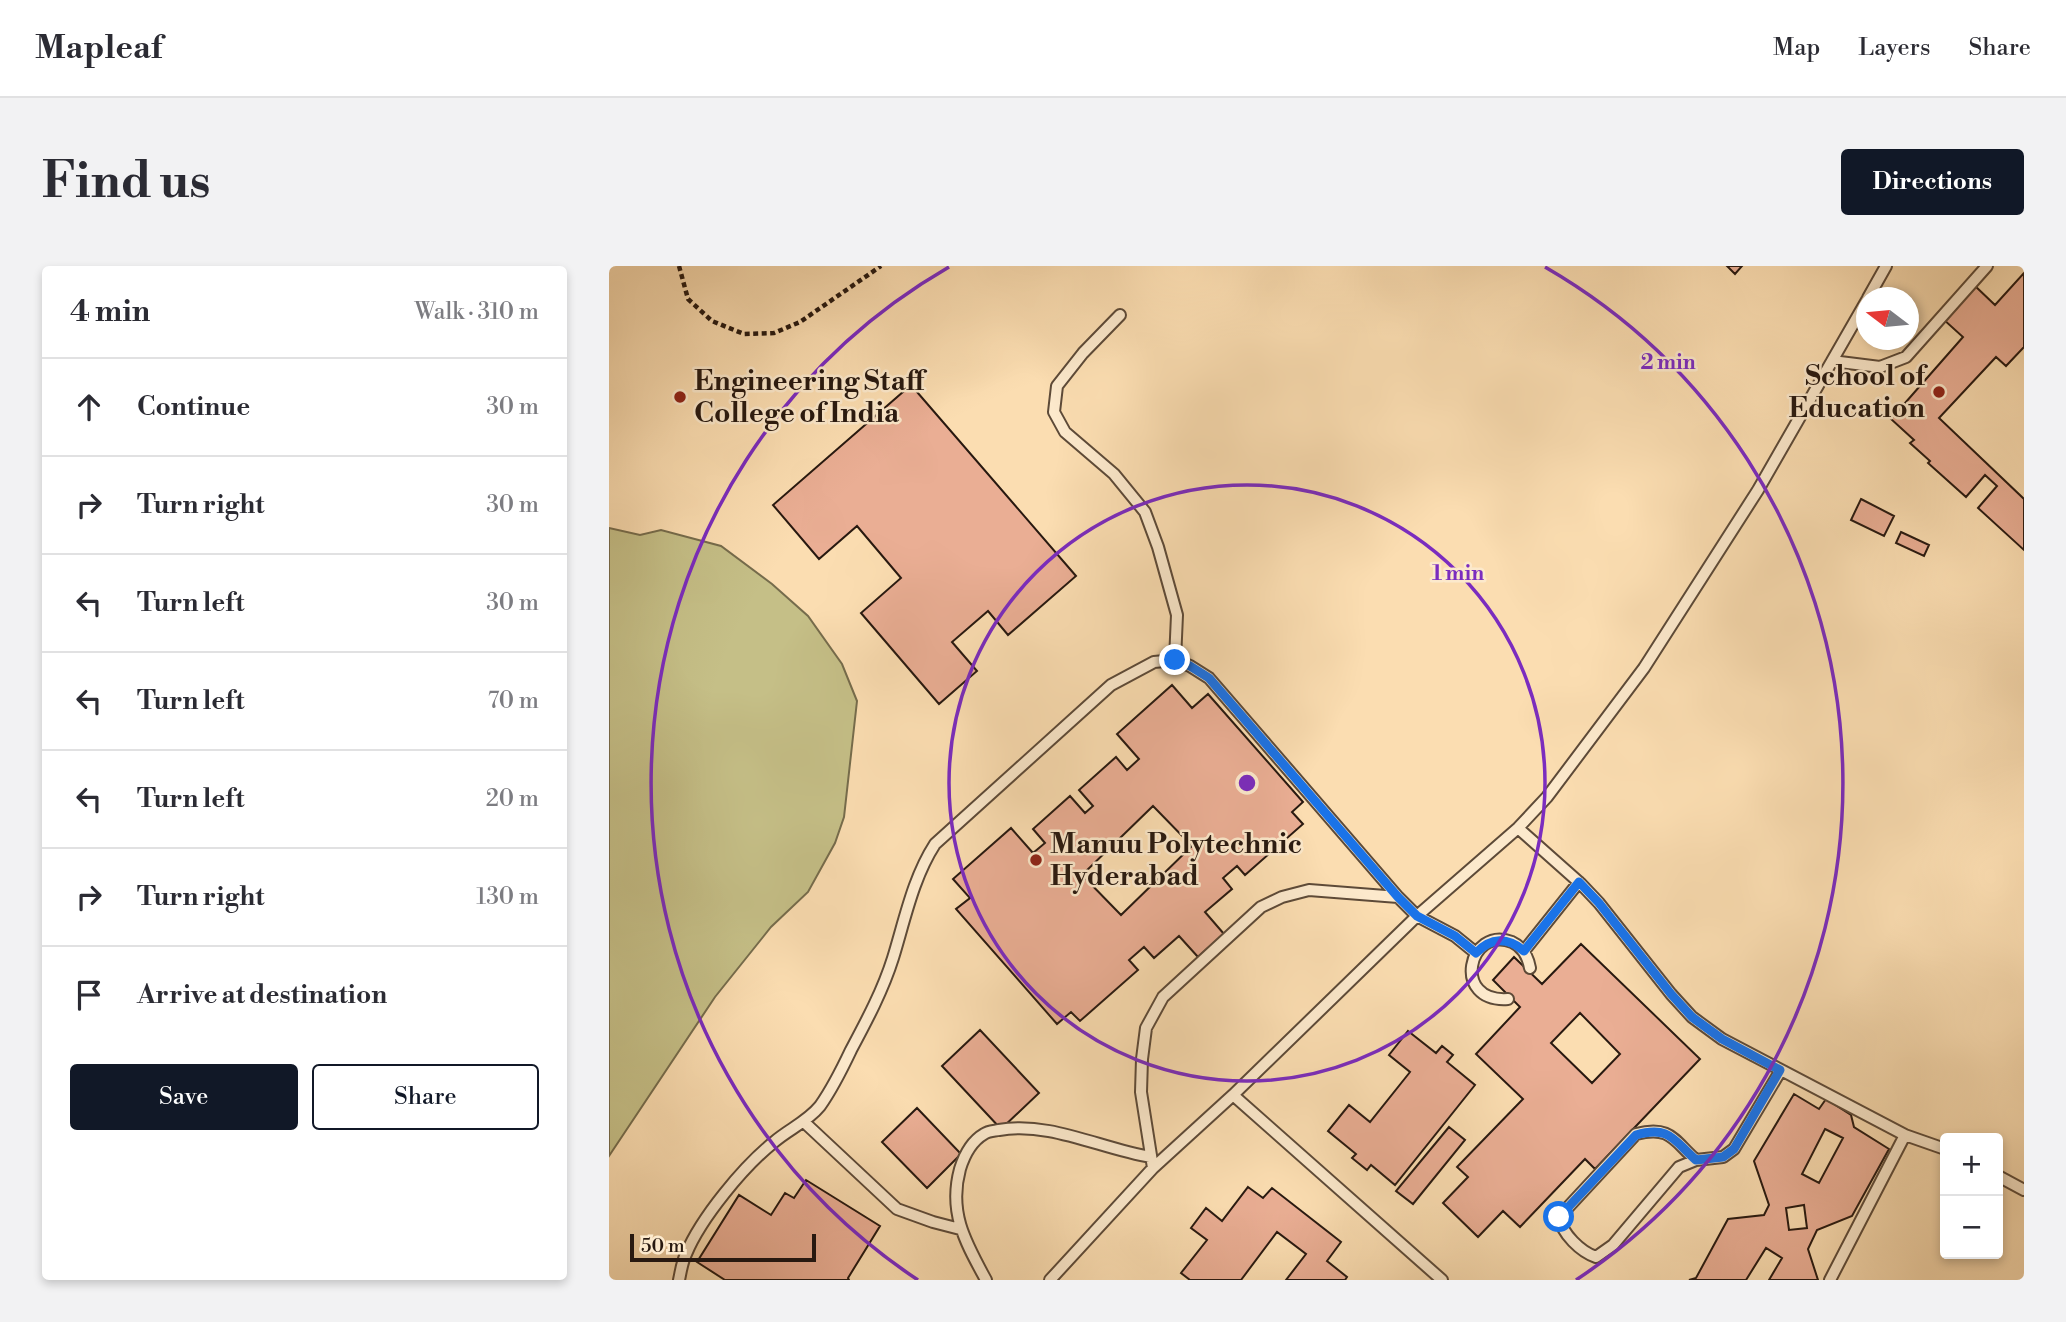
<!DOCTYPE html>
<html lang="en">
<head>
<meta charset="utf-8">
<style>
	body { margin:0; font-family:"Libre Bodoni",serif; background:#f2f2f3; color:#2b2b33 }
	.controls { position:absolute; right:21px; bottom:21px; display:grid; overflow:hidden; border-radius:7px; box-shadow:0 4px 10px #0003 }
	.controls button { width:63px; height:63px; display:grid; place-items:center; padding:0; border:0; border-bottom:2px solid #e1e1e2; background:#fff; color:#2b2b33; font:35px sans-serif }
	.compass { position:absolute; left:1247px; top:21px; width:63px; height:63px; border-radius:50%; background:#fff; box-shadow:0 4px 10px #0003; rotate:286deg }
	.scale { position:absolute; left:21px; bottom:18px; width:186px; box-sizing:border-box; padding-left:7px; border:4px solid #281910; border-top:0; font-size:19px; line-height:24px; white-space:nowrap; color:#281910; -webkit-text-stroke:5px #fce9cc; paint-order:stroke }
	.stop { position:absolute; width:21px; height:21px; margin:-16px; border:5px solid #1a73e8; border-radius:50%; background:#fff }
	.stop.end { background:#1a73e8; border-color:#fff; box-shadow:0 2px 7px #0008 }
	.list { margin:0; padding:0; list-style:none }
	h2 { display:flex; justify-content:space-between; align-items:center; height:91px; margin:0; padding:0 28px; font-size:30px }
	h2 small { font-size:23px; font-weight:400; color:#7c7c81 }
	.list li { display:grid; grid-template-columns:46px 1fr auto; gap:21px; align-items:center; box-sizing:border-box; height:98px; padding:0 28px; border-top:2px solid #e1e1e2 }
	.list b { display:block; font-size:26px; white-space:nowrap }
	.list em { font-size:23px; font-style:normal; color:#7c7c81 }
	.actions { display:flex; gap:14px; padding:21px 28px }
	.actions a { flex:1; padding:16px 0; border:2px solid #111827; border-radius:7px; text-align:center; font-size:24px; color:#111827 }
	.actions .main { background:#111827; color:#fff }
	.icon { flex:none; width:38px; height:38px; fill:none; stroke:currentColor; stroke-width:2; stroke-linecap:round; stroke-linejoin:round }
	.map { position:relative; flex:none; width:1415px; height:1014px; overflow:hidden; border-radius:7px }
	header { display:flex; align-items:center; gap:42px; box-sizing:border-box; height:98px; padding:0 35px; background:#fff; border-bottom:2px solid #e1e1e2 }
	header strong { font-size:33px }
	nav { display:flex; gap:38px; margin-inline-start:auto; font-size:24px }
	.intro { display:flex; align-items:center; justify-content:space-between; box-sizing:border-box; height:168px; padding:0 42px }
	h1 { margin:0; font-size:49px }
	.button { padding:18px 32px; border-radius:7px; background:#111827; color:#fff; font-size:24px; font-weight:700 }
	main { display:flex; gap:42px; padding:0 42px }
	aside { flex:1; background:#fff; border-radius:7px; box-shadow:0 4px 10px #0003 }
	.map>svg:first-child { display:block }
	.green { fill:#c5bf87; stroke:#766c4c; stroke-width:2 }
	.building { fill:#eaae94; stroke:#281910; stroke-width:2; fill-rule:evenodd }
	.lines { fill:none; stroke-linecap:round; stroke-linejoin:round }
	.service-casing { stroke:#5d4a38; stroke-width:14 }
	.path { stroke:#281910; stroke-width:4.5; stroke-dasharray:5 3.5; stroke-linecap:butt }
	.service { stroke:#fce9cc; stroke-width:10 }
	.route { stroke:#1a73e8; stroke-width:9 }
	.ring { fill:none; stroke:#7b2cbf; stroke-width:3.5 }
	.poi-dot { fill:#8f2418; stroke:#fce9cc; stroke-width:2.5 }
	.labels { text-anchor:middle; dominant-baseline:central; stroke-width:5; stroke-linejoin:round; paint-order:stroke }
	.poi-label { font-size:28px; font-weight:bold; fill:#281910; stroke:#fce9cc; text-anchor:start }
	.centre { fill:#7b2cbf; stroke:#fce9cc; stroke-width:3.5 }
	.ring-label { font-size:21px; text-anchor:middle; font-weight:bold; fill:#7b2cbf; stroke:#fce9cc; stroke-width:5; stroke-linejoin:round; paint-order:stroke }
</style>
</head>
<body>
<header>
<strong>Mapleaf</strong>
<nav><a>Map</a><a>Layers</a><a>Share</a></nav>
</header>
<div class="intro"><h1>Find us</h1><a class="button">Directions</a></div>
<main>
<aside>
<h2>4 min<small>Walk · 310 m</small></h2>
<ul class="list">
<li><svg class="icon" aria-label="ahead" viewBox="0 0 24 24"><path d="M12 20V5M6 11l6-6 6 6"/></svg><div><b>Continue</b></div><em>30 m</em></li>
<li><svg class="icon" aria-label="right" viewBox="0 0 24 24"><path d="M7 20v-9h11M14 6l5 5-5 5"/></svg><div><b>Turn right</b></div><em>30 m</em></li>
<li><svg class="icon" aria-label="left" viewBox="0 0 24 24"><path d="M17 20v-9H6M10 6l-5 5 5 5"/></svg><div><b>Turn left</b></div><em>30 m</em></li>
<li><svg class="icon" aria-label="left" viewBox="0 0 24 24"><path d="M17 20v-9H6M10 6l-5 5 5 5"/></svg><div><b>Turn left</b></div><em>70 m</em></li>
<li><svg class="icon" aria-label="left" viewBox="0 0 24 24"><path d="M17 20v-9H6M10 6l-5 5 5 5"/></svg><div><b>Turn left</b></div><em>20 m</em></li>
<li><svg class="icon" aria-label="right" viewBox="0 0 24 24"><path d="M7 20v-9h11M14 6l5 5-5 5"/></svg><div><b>Turn right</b></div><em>130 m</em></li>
<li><svg class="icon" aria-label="arrive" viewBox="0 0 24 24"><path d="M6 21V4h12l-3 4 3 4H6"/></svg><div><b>Arrive at destination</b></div></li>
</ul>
<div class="actions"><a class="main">Save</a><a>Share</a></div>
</aside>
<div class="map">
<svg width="1415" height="1014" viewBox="0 0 1415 1014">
	<rect width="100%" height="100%" fill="#fbddb1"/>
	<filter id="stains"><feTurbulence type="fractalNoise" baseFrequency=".00286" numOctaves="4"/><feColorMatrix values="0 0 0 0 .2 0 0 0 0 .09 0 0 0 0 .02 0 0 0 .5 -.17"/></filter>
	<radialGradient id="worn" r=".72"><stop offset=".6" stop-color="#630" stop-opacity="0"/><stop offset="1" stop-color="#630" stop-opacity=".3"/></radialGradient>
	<path class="green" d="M0,262L31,269L52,264L112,280L163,318L199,350L233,398L248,435L235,551L226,577L199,626L162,661L106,731L0,890Z"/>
	<path class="building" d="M1118,0H1133L1126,8Z
		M1415,7V81L1397,100L1387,91L1330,152L1415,233V284L1369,242L1388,220L1376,209L1357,231L1319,197L1321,195L1301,177L1305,174L1282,153L1354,71L1334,53L1365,19L1386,39Z
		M302,119L467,310L399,369L379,345L343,376L368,405L330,438L252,347L292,312L248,260L210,293L164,239Z
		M1252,233L1285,250L1275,270L1242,254Z
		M1292,266L1320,279L1315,290L1287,277Z
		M563,419L583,442L599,428L694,536L683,546L694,558L636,609L628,600L614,612L623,623L596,646L615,668L589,691L570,670L545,692L535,681L520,694L529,704L471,755L462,746L448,758L347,643L361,632L344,613L402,562L424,587L436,577L424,563L461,530L476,547L484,540L470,524L507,491L518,504L530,493L508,468ZM544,540L583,580L512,649L473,609Z
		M972,678L1091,793L986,903L976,893L911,961L894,945L869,971L834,937L859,911L848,901L914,833L867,788L911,741L884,714L905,691L933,718ZM971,747L1011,788L983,817L942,777Z
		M371,764L430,827L392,863L333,800Z
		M799,765L827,787L833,780L844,789L838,796L866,819L786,919L762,899L758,904L743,892L747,888L719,865L740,839L761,856L801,806L780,789Z
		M1185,828L1210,843L1217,833L1242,849L1245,861L1280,883L1243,950L1208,964L1199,983L1209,1014H1160L1173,992L1157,982L1137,1014H1080L1087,1012L1119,953L1155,949L1160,939L1145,895ZM1216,863L1234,872L1210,917L1193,908ZM1195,939L1198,962L1180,964L1177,942Z
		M308,842L352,888L318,922L273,876Z
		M840,861L856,874L804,938L787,925Z
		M197,914L271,960L239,1012L240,1014H116L88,996L130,929L162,949L176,927L185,932Z
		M639,921L654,932L663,922L732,976L718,995L738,1011L736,1014H677L697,988L668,966L632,1014H581L572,1007L598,974L582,962L597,942L613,955Z"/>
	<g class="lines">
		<defs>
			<path id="service" d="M1259,32L1277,0
				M511,49L474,87L448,120L445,146L456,166L505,208L536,246L549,281L568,349L566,394
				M1223,95L1271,101L1297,91L1378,0
				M909,562L972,618L990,637L1062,728L1083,751L1113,773L1296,869L1336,883
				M915,685L970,616
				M899,733C842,737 859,659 903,676C914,681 919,691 921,702
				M624,829L833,1014
				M195,856L288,943L324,956L351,963
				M1087,894C1065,875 1062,859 1027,868L950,951C953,968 972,986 987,991L1004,979L1070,901L1087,894L1114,891L1125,883L1172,804
				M544,902L532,826L533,793L537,762L554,731L652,641L673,631L700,624L789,631L808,650L846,670L867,687
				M1389,910L1415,924
				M70,1014C72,1005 73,996 77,988C92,952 134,901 165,876C180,863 198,856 211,840C223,823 233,803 242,784C258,754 274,724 284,692C296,653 304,612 326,578L502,419L545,396L566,394L581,400L600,412L789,631
				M377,1014C357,977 339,947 351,903C355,890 363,875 375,868C379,865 385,865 390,864C441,855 492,883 542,891
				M441,1014L544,902L624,829L808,650L909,562L938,531L1035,402L1149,224L1258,34
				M1221,1014L1296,869"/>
		</defs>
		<use href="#service" class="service-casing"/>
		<path class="path" d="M70,0L79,33L103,55L135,68L165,67L191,56L272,0"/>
		<use href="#service" class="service"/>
	</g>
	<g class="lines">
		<path class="route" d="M566,394L581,400L600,412L789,631L808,650L846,670L867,687C882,671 899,671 915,685L970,616L990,637L1062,728L1083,751L1113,773L1171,804L1125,883L1114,891L1087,894C1065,875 1061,859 1027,869L950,951"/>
	</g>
	<g class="ring">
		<circle cx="638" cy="517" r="298"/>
		<path d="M309 1014A596 596 0 0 1 340 1M936 1A596 596 0 0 1 967 1014"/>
	</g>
	<g class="poi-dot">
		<circle cx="1330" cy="126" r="7"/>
		<circle cx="71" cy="131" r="7"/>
		<circle cx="427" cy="594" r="7"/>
	</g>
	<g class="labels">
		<g class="poi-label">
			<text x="1316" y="110" text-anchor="end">School of<tspan x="1316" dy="32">Education</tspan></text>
			<text x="85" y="115">Engineering Staff<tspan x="85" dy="32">College of India</tspan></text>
			<text x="441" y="578">Manuu Polytechnic<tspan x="441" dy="32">Hyderabad</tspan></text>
		</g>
	</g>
	<circle cx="638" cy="517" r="10" class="centre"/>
	<g class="ring-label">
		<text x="1059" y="103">2 min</text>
		<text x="849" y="314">1 min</text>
	</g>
	<rect width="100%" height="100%" filter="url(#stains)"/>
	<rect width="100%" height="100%" fill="url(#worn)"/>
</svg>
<div class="controls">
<button>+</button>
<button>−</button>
</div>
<svg class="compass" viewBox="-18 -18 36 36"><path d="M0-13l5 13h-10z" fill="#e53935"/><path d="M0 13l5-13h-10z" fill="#7c7c81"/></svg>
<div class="scale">50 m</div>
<div class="stop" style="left:950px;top:951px"></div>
<div class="stop end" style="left:566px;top:394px"></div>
</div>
</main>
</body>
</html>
